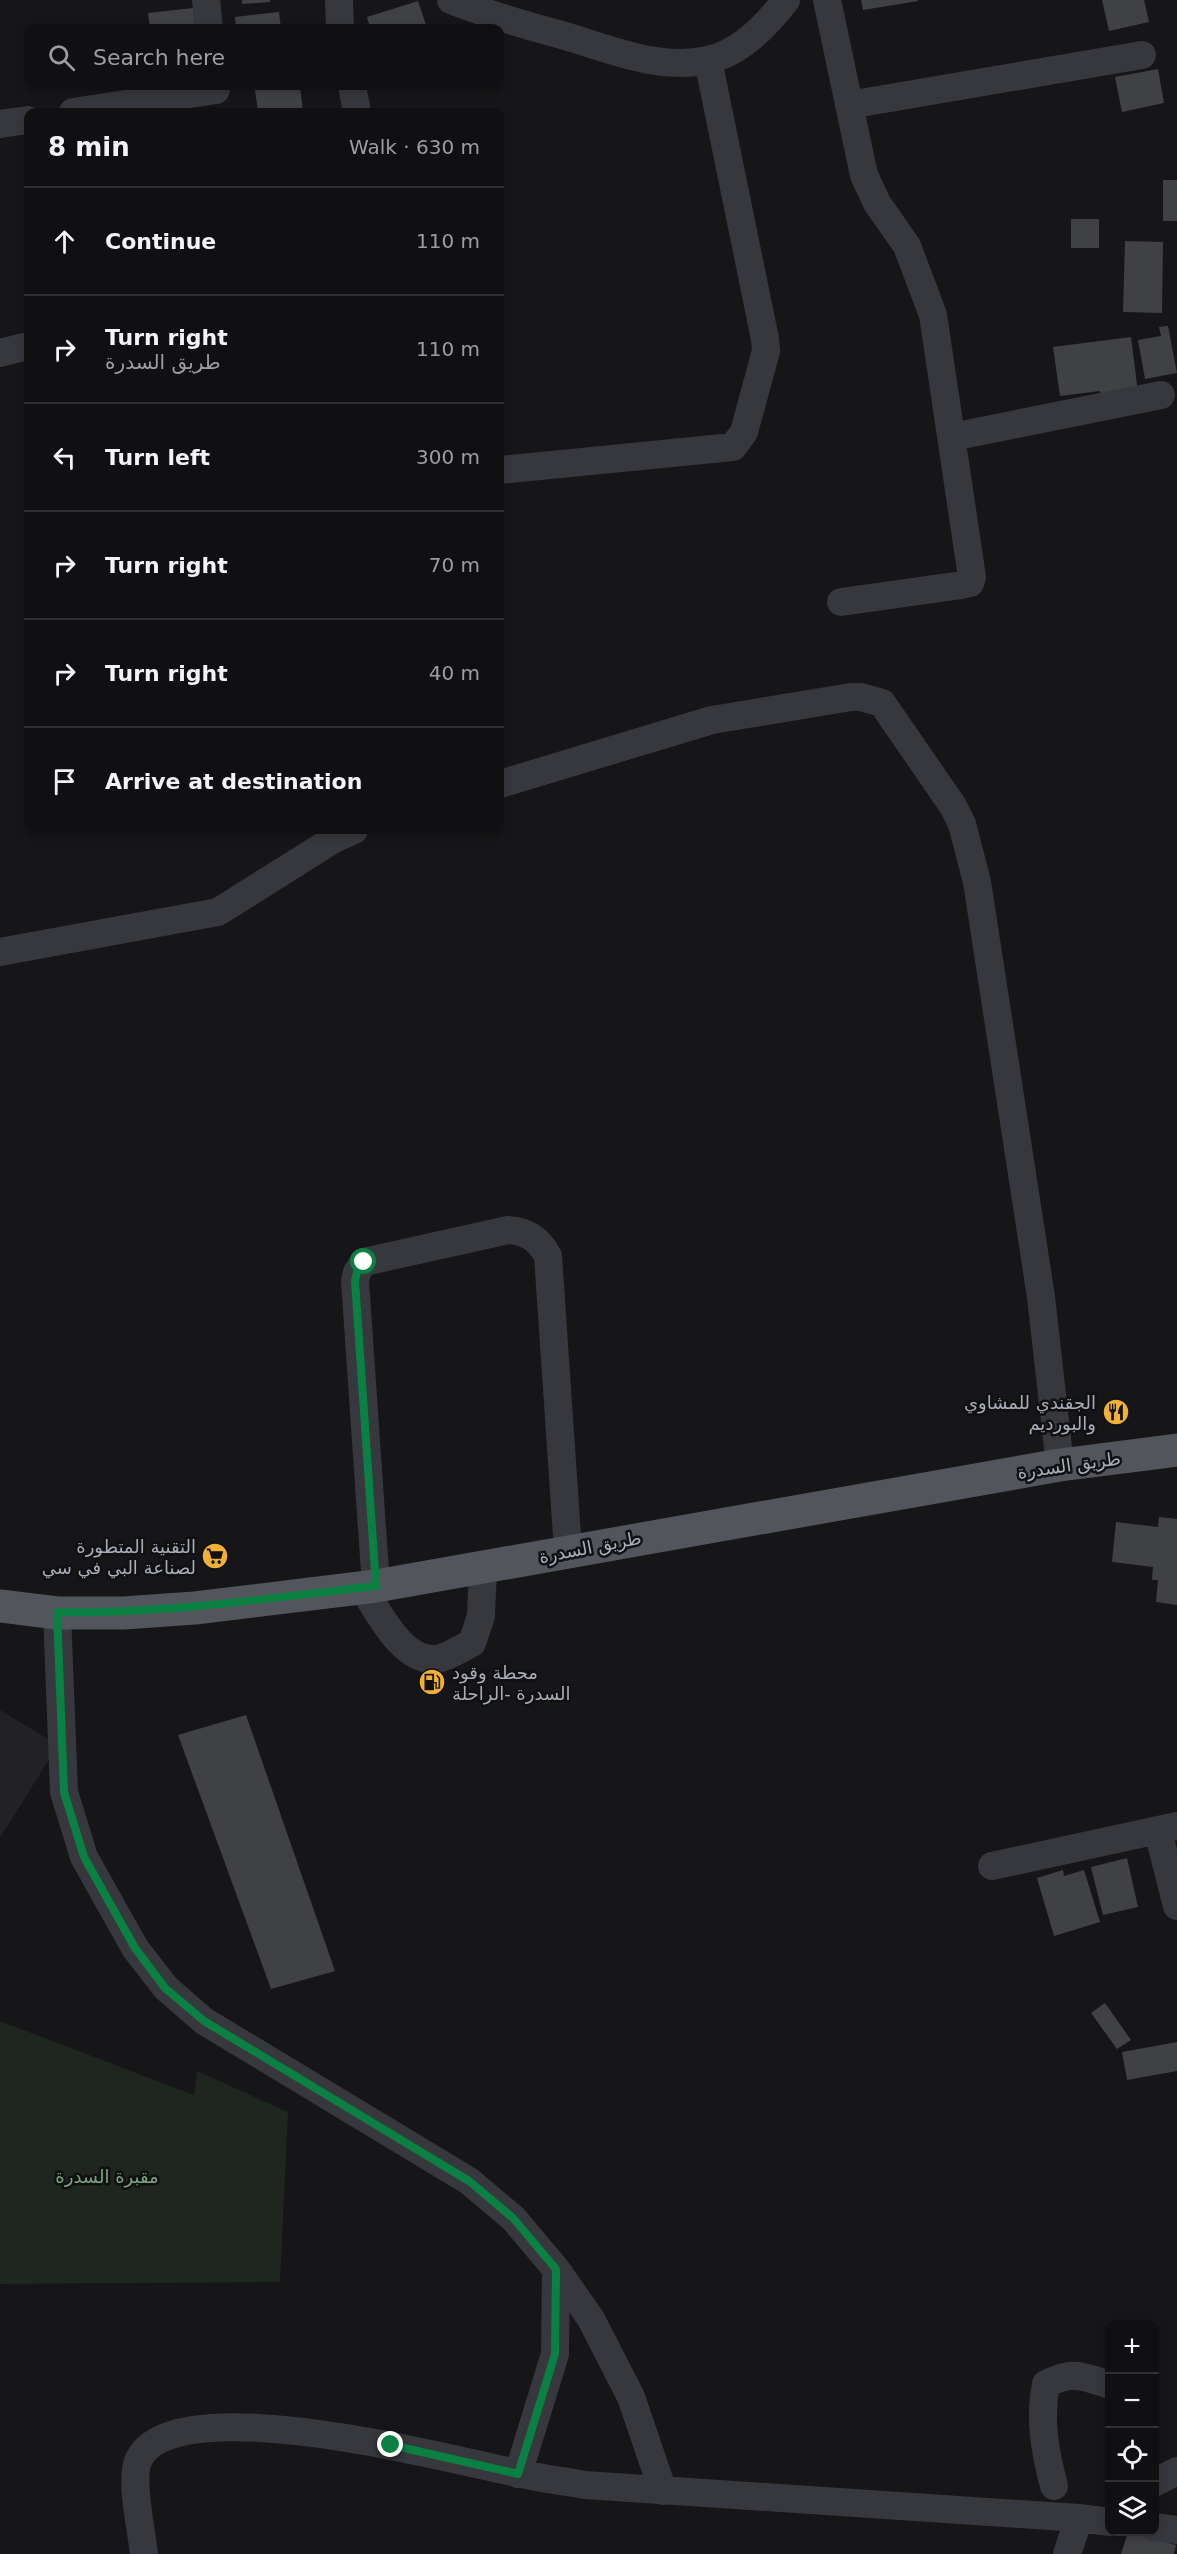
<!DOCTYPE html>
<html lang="en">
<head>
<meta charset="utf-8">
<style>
	body { margin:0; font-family:"DejaVu Sans",Cairo,sans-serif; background:#19191b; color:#f1f3f6 }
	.controls { position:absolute; right:18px; bottom:18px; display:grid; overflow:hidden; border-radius:12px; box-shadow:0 3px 9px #0003 }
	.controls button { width:54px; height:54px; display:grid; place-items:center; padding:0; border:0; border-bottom:2px solid #303032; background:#101012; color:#f1f3f6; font:30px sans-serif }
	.stop { position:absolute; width:18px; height:18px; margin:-14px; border:4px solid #0b8043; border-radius:50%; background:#fff }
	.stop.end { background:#0b8043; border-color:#fff; box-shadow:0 2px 6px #0008 }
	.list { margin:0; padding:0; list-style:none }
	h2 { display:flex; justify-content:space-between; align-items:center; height:78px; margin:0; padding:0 24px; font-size:26px }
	h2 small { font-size:20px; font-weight:400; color:#9c9d9f }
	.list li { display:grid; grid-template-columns:39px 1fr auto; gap:18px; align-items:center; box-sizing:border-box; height:108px; padding:0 24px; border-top:2px solid #303032 }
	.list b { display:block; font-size:22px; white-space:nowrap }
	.list p { margin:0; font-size:20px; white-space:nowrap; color:#9c9d9f }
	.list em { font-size:20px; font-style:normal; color:#9c9d9f }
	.icon { flex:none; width:33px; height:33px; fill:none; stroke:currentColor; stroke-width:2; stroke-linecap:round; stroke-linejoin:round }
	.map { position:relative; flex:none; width:1177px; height:2554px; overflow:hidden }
	.search { position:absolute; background:#101012; box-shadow:0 3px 9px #0003; left:24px; top:24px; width:480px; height:66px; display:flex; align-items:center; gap:15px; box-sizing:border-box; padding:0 21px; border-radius:12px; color:#9c9d9f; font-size:22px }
	.panel { position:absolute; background:#101012; box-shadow:0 3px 9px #0003; left:24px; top:108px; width:480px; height:726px; border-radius:12px }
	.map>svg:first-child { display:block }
	.built { fill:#222225 }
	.green { fill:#1e261f }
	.building { fill:#404145 }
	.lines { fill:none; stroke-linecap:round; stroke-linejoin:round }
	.minor { stroke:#37383d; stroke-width:28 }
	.major { stroke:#53555c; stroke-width:33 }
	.route { stroke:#0b8043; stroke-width:8 }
	.labels { text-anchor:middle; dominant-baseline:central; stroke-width:5; stroke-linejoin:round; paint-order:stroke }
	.poi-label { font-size:18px; fill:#a8adb8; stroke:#111113; text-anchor:end }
	.street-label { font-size:18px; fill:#a8adb8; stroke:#111113 }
	.park-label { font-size:18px; fill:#7fa381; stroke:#111113 }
</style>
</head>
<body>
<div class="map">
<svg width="1177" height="2554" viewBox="0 0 1177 2554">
	<rect width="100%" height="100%" fill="#161618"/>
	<path class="built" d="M0,1710L58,1745L0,1838Z"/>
	<path class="green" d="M0,2021L194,2095L197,2071L288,2112L280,2282L0,2284Z"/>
	<path class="building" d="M242,0H270V2L242,4Z
		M861,0H918V1L863,10Z
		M1102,0H1144L1149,22L1109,31Z
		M418,1L427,28H370L367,17Z
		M193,8L195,28H150L148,13Z
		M279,12L281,28H236L235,17Z
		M1158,69L1164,103L1122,112L1115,77Z
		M300,86L303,112H258L255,90Z
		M1163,180H1177V221H1163Z
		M1071,219H1099V248H1071Z
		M1125,241L1163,242L1162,313L1123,312Z
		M1168,326L1177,373L1145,379L1138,340L1161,336L1159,327Z
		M1131,337L1138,393L1101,398L1100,391L1060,396L1053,347Z
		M1159,1517L1177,1519V1605L1156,1602L1158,1580H1152L1153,1567L1112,1562L1116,1522L1158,1527Z
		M246,1715L335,1971L271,1989L178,1735Z
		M1127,1858L1138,1907L1103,1915L1091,1867Z
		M1063,1870L1064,1876L1084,1870L1100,1922L1054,1936L1037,1878Z
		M1105,2003L1131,2040L1117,2049L1091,2013Z
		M1177,2042V2071L1127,2080L1122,2052Z
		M1128,2532L1176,2545L1174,2554H1121Z"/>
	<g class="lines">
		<path class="minor" d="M206,0L209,28
			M339,0L340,28
			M451,0C488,15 526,25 565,36C609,49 661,71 708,60C740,53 767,25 786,0
			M827,0L864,175L877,203L907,246L933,315L972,577L970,583L962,585L841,602
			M352,86L357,112
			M849,105L1142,55
			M73,112L216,90
			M0,124L28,120
			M0,353L28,346
			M952,437L1161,395
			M500,470L733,447L744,432L766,351L765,339L708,60
			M500,784L712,720L851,697H861L882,703L953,806L962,824L977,882L1041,1297L1060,1465
			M0,952L218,912L334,839L354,830
			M376,1586L355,1281L357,1272L364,1262L508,1230C527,1231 539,1239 548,1256L568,1550
			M362,1587C379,1612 402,1663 437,1659C448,1657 462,1648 472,1643L481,1616L483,1569
			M57,1613L64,1792L84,1857L135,1948L166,1988L204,2021L469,2181L513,2218L556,2269L591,2319L631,2397L663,2491
			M1158,1831L1177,1906
			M992,1866L1177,1826
			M518,2474L555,2354L556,2269
			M1154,2483L1177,2471
			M1054,2486C1045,2452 1039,2419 1046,2384C1073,2370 1082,2376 1110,2385
			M1154,2527L1177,2530
			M144,2554C142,2532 129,2478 139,2459C175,2386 452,2460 517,2473C539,2478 562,2481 585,2485L1079,2518
			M1067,2554L1079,2518L1110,2522"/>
		<path class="major" d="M0,1606L57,1613H123L195,1608L376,1586L1060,1465L1177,1450"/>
	</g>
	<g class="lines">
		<path class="route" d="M364,1262L357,1272L355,1281L376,1586C270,1598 165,1614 57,1612L64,1792L84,1857L135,1948L165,1988L204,2021L469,2181L513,2218L556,2269L555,2354L518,2474L391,2445"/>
	</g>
	<defs>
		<symbol id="restaurant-disc" viewBox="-11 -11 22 22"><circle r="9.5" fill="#f2b134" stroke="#111113"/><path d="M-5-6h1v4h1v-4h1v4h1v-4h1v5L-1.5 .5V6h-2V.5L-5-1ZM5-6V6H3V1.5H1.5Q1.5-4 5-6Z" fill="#111"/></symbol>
		<symbol id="supermarket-disc" viewBox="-11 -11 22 22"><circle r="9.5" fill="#f2b134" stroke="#111113"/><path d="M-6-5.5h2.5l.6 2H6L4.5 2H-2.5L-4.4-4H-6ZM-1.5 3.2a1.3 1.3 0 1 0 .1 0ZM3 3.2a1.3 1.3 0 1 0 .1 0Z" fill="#111"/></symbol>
		<symbol id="fuel-disc" viewBox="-11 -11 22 22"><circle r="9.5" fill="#f2b134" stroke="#111113"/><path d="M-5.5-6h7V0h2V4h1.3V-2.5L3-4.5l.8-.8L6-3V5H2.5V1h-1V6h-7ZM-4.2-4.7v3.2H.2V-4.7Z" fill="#111"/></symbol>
	</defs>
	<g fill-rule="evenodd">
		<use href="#restaurant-disc" x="1101" y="1397" width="30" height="30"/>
		<use href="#supermarket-disc" x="200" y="1541" width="30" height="30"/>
		<use href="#fuel-disc" x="417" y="1667" width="30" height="30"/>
	</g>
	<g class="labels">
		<g class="poi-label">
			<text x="1096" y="1402">الجقندي للمشاوي<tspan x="1096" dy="21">والبورديم</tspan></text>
			<text x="196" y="1546">التقنية المتطورة<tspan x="196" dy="21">لصناعة البي في سي</tspan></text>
			<text x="452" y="1672" text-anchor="start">محطة وقود<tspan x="452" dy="21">السدرة -الراحلة</tspan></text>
		</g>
		<g class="street-label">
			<text transform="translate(1069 1465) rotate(-8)">طريق السدرة</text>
			<text transform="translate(590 1547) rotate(-11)">طريق السدرة</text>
		</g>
		<g class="park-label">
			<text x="107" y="2176">مقبرة السدرة</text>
		</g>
	</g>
</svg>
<div class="controls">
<button>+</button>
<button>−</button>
<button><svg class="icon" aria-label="locate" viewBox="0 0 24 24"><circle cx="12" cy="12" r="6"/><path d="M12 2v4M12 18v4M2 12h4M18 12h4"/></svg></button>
<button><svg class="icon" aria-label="layers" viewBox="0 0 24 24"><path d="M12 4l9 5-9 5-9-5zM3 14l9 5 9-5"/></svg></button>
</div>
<div class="stop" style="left:364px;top:1262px"></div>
<div class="stop end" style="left:391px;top:2445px"></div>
<div class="search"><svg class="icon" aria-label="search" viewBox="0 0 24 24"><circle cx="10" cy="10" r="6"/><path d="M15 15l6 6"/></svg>Search here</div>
<section class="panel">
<h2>8 min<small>Walk · 630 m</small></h2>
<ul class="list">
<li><svg class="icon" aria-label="ahead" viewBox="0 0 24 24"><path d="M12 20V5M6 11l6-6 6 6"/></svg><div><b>Continue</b></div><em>110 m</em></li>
<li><svg class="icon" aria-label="right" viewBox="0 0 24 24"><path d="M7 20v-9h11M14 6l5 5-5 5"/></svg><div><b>Turn right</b><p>طريق السدرة</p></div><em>110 m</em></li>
<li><svg class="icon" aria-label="left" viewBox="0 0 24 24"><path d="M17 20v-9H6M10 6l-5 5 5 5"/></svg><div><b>Turn left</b></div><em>300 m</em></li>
<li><svg class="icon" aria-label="right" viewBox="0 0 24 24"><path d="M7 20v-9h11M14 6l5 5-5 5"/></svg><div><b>Turn right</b></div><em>70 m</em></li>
<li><svg class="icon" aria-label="right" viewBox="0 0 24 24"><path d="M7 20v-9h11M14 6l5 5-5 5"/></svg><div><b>Turn right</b></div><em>40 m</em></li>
<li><svg class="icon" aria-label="arrive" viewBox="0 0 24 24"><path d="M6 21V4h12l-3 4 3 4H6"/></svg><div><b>Arrive at destination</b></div></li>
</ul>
</section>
</div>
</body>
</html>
